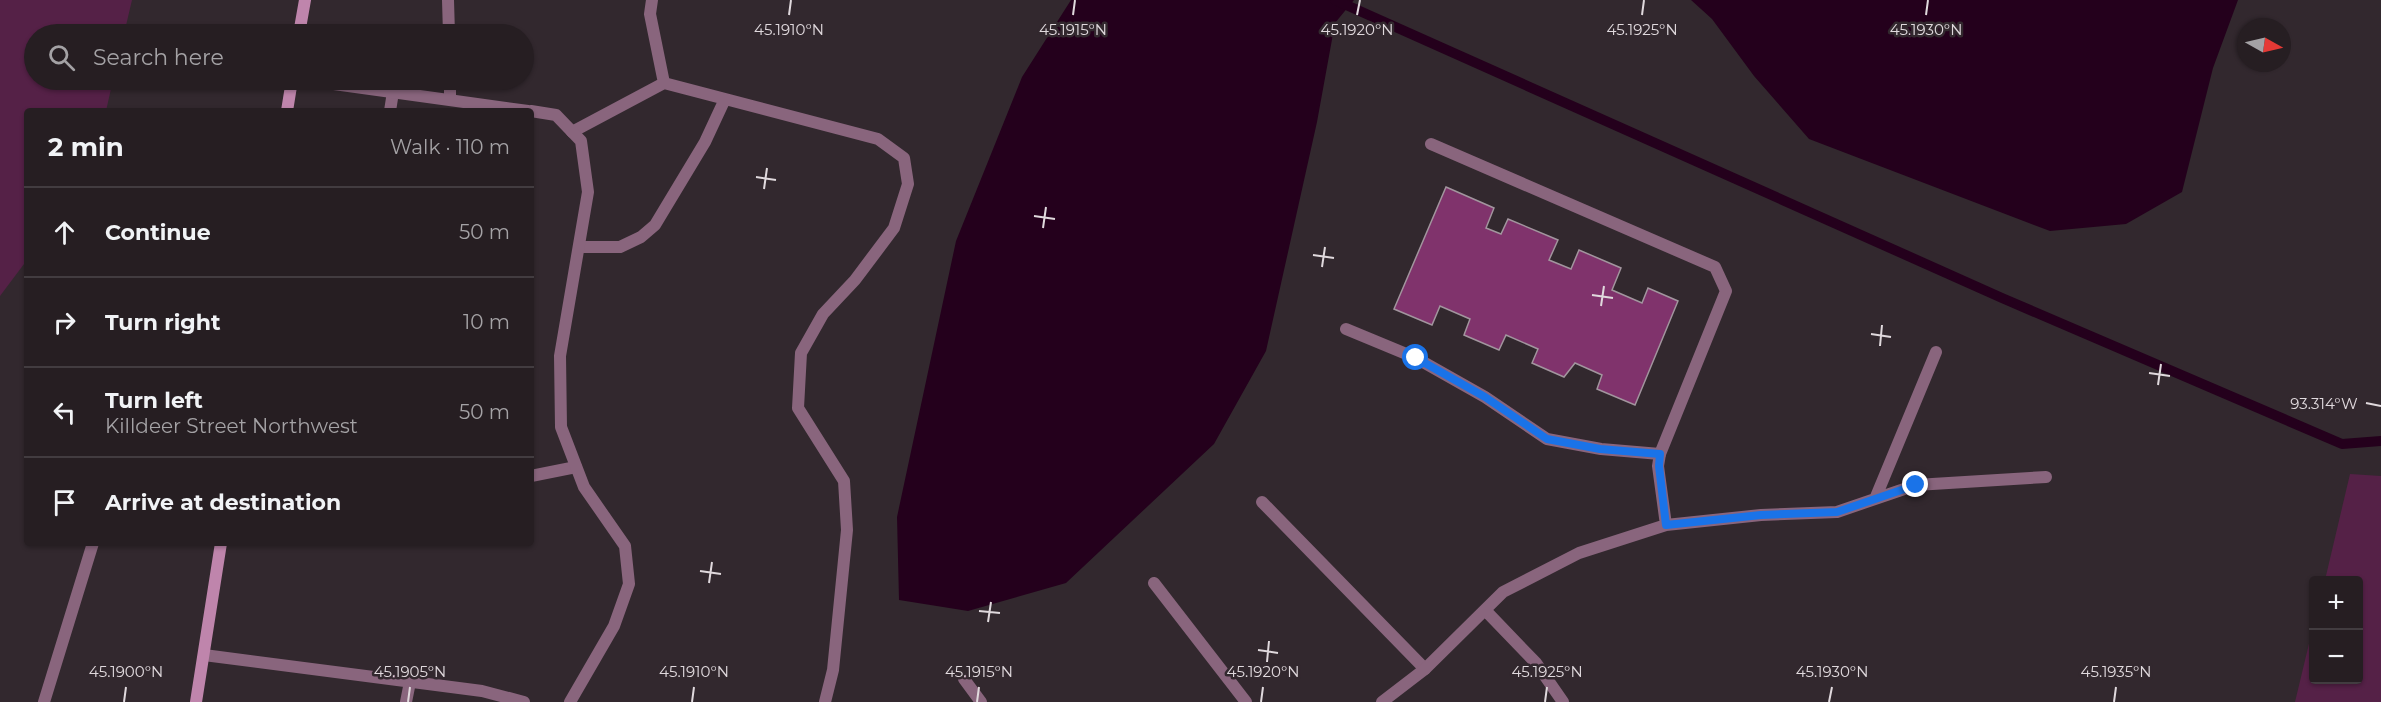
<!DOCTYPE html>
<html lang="en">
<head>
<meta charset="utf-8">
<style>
	body { margin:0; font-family:Montserrat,sans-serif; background:#2e272a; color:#f1f3f6 }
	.controls { position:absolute; right:18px; bottom:18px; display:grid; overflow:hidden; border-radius:6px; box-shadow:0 2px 4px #0004 }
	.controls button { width:54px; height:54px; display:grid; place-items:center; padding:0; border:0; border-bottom:2px solid #423c40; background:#261e22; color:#f1f3f6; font:30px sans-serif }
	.compass { position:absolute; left:2237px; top:18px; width:54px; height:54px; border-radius:50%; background:#261e22; box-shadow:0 2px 4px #0004; rotate:98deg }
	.stop { position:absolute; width:18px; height:18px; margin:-14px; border:4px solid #1a73e8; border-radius:50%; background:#fff }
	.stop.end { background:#1a73e8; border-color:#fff; box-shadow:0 2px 6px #0008 }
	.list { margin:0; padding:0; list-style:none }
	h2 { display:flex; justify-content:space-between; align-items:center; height:78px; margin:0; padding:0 24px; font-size:26px }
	h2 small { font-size:20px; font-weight:400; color:#a4a2a5 }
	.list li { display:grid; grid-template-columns:39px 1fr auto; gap:18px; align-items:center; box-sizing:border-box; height:90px; padding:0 24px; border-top:2px solid #423c40 }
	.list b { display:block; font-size:22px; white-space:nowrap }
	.list p { margin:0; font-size:20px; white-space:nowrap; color:#a4a2a5 }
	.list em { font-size:20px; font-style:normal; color:#a4a2a5 }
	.icon { flex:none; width:33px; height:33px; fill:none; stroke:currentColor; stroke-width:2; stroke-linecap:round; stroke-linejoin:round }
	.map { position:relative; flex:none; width:2381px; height:702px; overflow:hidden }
	.search { position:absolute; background:#261e22; box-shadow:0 2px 4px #0004; left:24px; top:24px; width:510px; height:66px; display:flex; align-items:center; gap:15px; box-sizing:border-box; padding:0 21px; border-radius:33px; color:#a4a2a5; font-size:22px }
	.panel { position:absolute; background:#261e22; box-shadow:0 2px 4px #0004; left:24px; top:108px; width:510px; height:438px; border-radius:6px }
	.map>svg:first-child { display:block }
	.green { fill:#552147 }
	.water { fill:#24001c }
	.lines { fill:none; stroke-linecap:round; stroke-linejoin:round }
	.stream { stroke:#24001c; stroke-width:10 }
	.building { fill:#80336c; stroke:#a2959e; stroke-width:1.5 }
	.lane { stroke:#89657d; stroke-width:12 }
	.street { stroke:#89657d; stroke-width:12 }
	.secondary { stroke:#bf85ac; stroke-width:12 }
	.route { stroke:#1a73e8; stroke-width:8 }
	.ticks { fill:none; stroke:#e0d9dd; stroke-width:2 }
	.ticks-label { font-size:15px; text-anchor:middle; fill:#e0d9dd; stroke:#32282e; stroke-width:5; stroke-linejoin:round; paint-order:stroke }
</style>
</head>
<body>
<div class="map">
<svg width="2381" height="702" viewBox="0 0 2381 702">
	<rect width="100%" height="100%" fill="#32282e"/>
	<path class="green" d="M0,0H132L124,34H34V80H113L106,111H27V260L0,296Z
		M2350,474L2381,476V702H2295L2313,627L2314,680H2358V580H2325Z"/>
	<path class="water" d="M1071,0H1354L1335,23L1317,122L1266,351L1214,444L1066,583L968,611L899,600L897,517L956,241L1022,77Z
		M1691,0H2238L2213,68L2182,192L2126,224L2050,231L1809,139L1754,76L1712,19Z"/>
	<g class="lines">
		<path class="stream" d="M1335,0L2002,298L2342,444L2381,441"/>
	</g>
	<path class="building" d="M1446,187L1494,208L1486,228L1501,234L1508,219L1558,240L1549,260L1571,269L1579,250L1621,268L1612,290L1642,303L1648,288L1678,301L1635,405L1597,389L1602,375L1575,363L1564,377L1532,363L1538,349L1506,335L1499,350L1464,335L1470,319L1440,306L1432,325L1394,309Z"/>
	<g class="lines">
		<path class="lane" d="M448,0L449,34
			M652,0L650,14L664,83
			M450,80V99
			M390,111L393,92
			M572,132L664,83L878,139L904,158L908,184L894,228L855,280L823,314L801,353L798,408L844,481L847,530L833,670L825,702
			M579,247H620L641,237L655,225L705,142L725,99
			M1346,329L1416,358L1485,397L1547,439L1601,449L1660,454
			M531,476L576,467
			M1262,502L1425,669
			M1154,583L1246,702
			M964,679L981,702
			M44,702L93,543
			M406,702L410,682"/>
		<path class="street" d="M305,80L528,111
			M531,111L556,115L581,141L588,192L560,356L561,427L584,487L625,546L629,584L614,626L570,702
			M1431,144L1715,267L1726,291L1660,454L1658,466L1666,525
			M1875,499L1936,352
			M1485,610L1536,663L1563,702
			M204,655L482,691L524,702
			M1382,702L1425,669L1503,592L1579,553L1666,525L1761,515L1837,512L1916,485L2046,477"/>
		<path class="secondary" d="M299,34L305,0
			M287,111L292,80
			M196,702L221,543"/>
	</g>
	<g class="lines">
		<path class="route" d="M1416,358L1485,397L1547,439L1600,449L1660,454L1659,466L1666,525L1761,515L1837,512L1916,485"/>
	</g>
	<path class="ticks" d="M789,15L791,0M1073,15L1075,0M1357,15L1360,0M1642,15L1644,0M1926,15L1928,0M756,177L776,180M764,189L767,168M1034,216L1055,219M1043,228L1046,207M1313,255L1334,258M1322,267L1325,247M1592,295L1613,298M1601,306L1604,286M1871,334L1891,337M1880,346L1882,325M2149,373L2170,376M2158,385L2161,364M2366,403L2381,406M700,571L721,574M709,583L712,562M979,611L1000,613M988,622L991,602M1258,650L1278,653M1267,662L1269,641M124,702L126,687M408,702L410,687M692,702L694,687M977,702L979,687M1261,702L1263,687M1545,702L1547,687M1829,702L1832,687M2114,702L2116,687"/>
	<g class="ticks-label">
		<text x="789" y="35">45.1910°N</text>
		<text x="1073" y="35">45.1915°N</text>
		<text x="1357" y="35">45.1920°N</text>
		<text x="1642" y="35">45.1925°N</text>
		<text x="1926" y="35">45.1930°N</text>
		<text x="2324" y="409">93.314°W</text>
		<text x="126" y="677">45.1900°N</text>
		<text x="410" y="677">45.1905°N</text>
		<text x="694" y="677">45.1910°N</text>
		<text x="979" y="677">45.1915°N</text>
		<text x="1263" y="677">45.1920°N</text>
		<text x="1547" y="677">45.1925°N</text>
		<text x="1832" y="677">45.1930°N</text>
		<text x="2116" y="677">45.1935°N</text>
	</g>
</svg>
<div class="controls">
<button>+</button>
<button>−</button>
</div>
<svg class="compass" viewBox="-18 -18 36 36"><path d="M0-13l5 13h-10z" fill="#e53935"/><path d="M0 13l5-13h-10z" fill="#a4a2a5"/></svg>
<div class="stop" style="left:1416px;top:358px"></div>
<div class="stop end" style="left:1916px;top:485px"></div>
<div class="search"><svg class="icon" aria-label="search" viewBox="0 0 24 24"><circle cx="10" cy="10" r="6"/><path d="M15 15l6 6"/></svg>Search here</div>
<section class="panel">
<h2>2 min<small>Walk · 110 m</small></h2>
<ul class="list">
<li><svg class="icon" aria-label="ahead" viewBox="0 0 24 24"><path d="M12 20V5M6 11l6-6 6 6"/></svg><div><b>Continue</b></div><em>50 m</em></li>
<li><svg class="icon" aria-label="right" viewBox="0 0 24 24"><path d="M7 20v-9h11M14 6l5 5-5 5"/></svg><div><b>Turn right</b></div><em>10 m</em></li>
<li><svg class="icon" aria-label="left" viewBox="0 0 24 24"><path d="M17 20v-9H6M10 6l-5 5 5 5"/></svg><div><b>Turn left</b><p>Killdeer Street Northwest</p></div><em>50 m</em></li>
<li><svg class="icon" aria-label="arrive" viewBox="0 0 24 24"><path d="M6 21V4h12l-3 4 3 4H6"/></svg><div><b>Arrive at destination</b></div></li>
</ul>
</section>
</div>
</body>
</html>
